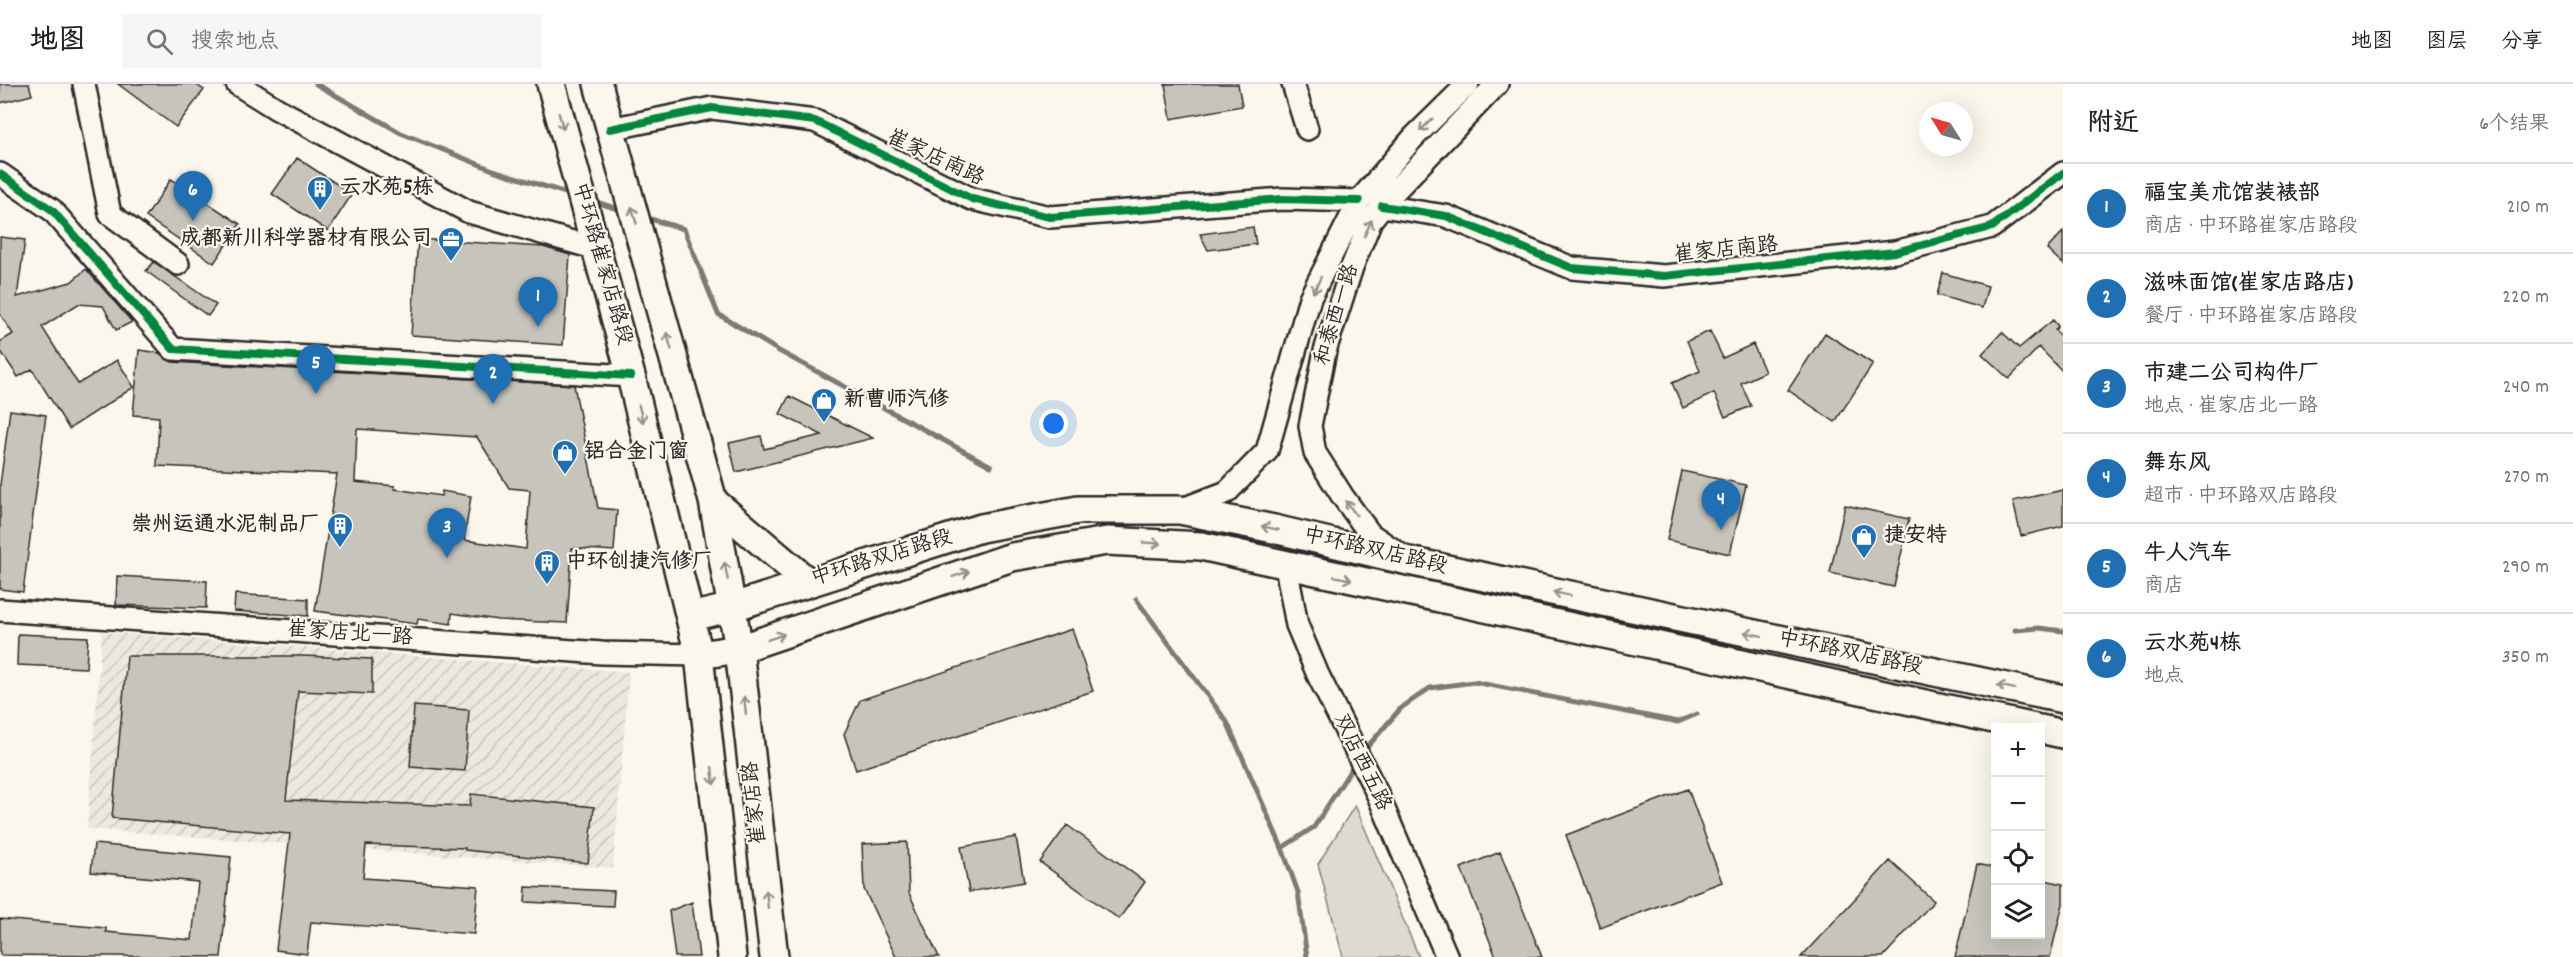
<!DOCTYPE html>
<html lang="zh">
<head>
<meta charset="utf-8">
<style>
	body { margin:0; font-family:Dekko,"LXGW WenKai TC",sans-serif; background:#f6f6f6; color:#202124 }
	.controls { position:absolute; right:18px; bottom:18px; display:grid; overflow:hidden; border-radius:0px; box-shadow:0 6px 24px #0002 }
	.controls button { width:54px; height:54px; display:grid; place-items:center; padding:0; border:0; border-bottom:2px solid #e0e0e0; background:#fff; color:#202124; font:30px sans-serif }
	.compass { position:absolute; left:1919px; top:18px; width:54px; height:54px; border-radius:50%; background:#fff; box-shadow:0 6px 24px #0002; rotate:307deg }
	.you { position:absolute; left:1054px; top:340px; width:21px; height:21px; margin:-15px; border:4px solid #fff; border-radius:50%; background:#1a73e8; box-shadow:0 0 0 9px #1a73e833 }
	.badge { display:grid; place-items:center; width:39px; height:39px; border-radius:50%; background:#1f6fb2; color:#fff; font-size:20px; font-weight:700 }
	.pin { position:absolute; translate:-50% -50px; filter:drop-shadow(0 2px 3px #0008) }
	.pin::after { content:''; position:absolute; top:32px; width:21px; height:18px; background:inherit; clip-path:polygon(0 0,100% 0,50% 100%) }
	.list { margin:0; padding:0; list-style:none }
	h2 { display:flex; justify-content:space-between; align-items:center; height:78px; margin:0; padding:0 24px; font-size:26px }
	h2 small { font-size:20px; font-weight:400; color:#757577 }
	.list li { display:grid; grid-template-columns:39px 1fr auto; gap:18px; align-items:center; box-sizing:border-box; height:90px; padding:0 24px; border-top:2px solid #e0e0e0 }
	.list b { display:block; font-size:22px; white-space:nowrap }
	.list p { margin:0; font-size:20px; white-space:nowrap; color:#757577 }
	.list em { font-size:20px; font-style:normal; color:#757577 }
	.icon { flex:none; width:33px; height:33px; fill:none; stroke:currentColor; stroke-width:2; stroke-linecap:round; stroke-linejoin:round }
	.map { position:relative; flex:none; width:2063px; height:873px; overflow:hidden }
	header { display:flex; align-items:center; gap:36px; box-sizing:border-box; height:84px; padding:0 30px; background:#fff; border-bottom:2px solid #e0e0e0 }
	header strong { font-size:28px }
	nav { display:flex; gap:33px; margin-inline-start:auto; font-size:21px }
	.search { width:420px; height:54px; background:#f6f6f6; display:flex; align-items:center; gap:15px; box-sizing:border-box; padding:0 21px; border-radius:0px; color:#757577; font-size:22px }
	main { display:flex }
	aside { flex:1; background:#fff }
	.map>svg:first-child { display:block }
	.industrial { fill:url(#industrial-furrows) }
	.park { fill:#dddad0; stroke:#84827e; stroke-width:1.5 }
	.lines { fill:none; stroke-linecap:round; stroke-linejoin:round }
	.stream { stroke:#7b7a75; stroke-width:5 }
	.building { fill:#c7c4bc; stroke:#2b2b2b; stroke-width:1.5; fill-rule:evenodd }
	.minor-casing { stroke:#2b2b2b; stroke-width:26 }
	.major-casing { stroke:#2b2b2b; stroke-width:32 }
	.minor { stroke:#fbf7ec; stroke-width:21 }
	.major { stroke:#fbf7ec; stroke-width:27 }
	.cycleway-casing { stroke:#fbf7ec; stroke-width:11 }
	.cycleway { stroke:#00873e; stroke-width:8 }
	.oneway { stroke:#93918c }
	.labels { text-anchor:middle; dominant-baseline:central; stroke-width:4.5; stroke-linejoin:round; paint-order:stroke }
	.street-label { font-size:21px; fill:#2b2b2b; stroke:#fbf7ec }
	.poi-label { font-size:21px; font-weight:bold; fill:#2b2b2b; stroke:#fbf7ec; text-anchor:start }
</style>
</head>
<body>
<header>
<strong>地图</strong>
<div class="search"><svg class="icon" aria-label="search" viewBox="0 0 24 24"><circle cx="10" cy="10" r="6"/><path d="M15 15l6 6"/></svg>搜索地点</div>
<nav><a>地图</a><a>图层</a><a>分享</a></nav>
</header>
<main>
<div class="map">
<svg width="2063" height="873" viewBox="0 0 2063 873">
	<defs>
		<pattern id="industrial-furrows" width="10" height="10" patternUnits="userSpaceOnUse" patternTransform="scale(1.5)"><rect width="10" height="10" fill="#ebe8de"/><path d="M-1 1l2-2M0 10L10 0M9 11l2-2" fill="none" stroke="#cac7bf"/></pattern>
	</defs>
	<rect width="100%" height="100%" fill="#fbf7ec"/>
	<filter id="ink" filterUnits="userSpaceOnUse"><feTurbulence type="fractalNoise" baseFrequency=".0167" numOctaves="2"/><feDisplacementMap in="SourceGraphic" scale="12" xChannelSelector="R" yChannelSelector="G"/><feConvolveMatrix kernelMatrix="1 2 1 2 8 2 1 2 1" color-interpolation-filters="sRGB"/></filter>
	<g filter="url(#ink)">
		<path class="industrial" d="M102,548L629,588L613,784L87,745Z"/>
		<path class="park" d="M1355,721L1419,873H1343L1318,780Z"/>
		<g class="lines">
			<path class="stream" d="M316,0L401,49L493,86L572,111
				M593,117L624,127
				M644,133L684,145L718,230L779,267L991,382
				M1136,515L1227,638L1282,764L1298,808L1307,873
				M2015,546L2039,544L2063,547
				M1362,669L1401,624L1430,604L1474,598L1678,638L1697,630
				M1282,764L1314,743L1355,679"/>
		</g>
		<path class="building" d="M0,0H29L32,11L0,19Z
			M118,0H195L204,6L176,43Z
			M1165,0H1238L1242,22L1171,35Z
			M297,74L352,110L328,147L272,110Z
			M171,95L240,140L214,179L146,133Z
			M1253,143L1256,160L1208,166L1200,150Z
			M2063,148V180L2047,165Z
			M0,153L25,156L17,213L71,198L86,185L132,238L116,246L103,222L78,220L42,243L78,300L117,276L134,303L69,345L32,285L18,293L0,266V258L13,250L0,230Z
			M418,155L543,163L570,171L563,261L411,251Z
			M154,178L216,221L208,232L146,187Z
			M1943,189L1988,202L1982,224L1937,211Z
			M2053,236L2058,242L2055,246L2063,254V288L2039,263L2009,295L1982,270L2002,248L2019,264Z
			M1710,247L1723,274L1753,260L1765,288L1741,299L1751,322L1725,333L1714,309L1683,324L1672,299L1700,287L1687,257Z
			M1825,249L1873,280L1835,338L1788,306Z
			M139,266L159,269L172,278L574,301L598,424L617,426L614,467L572,464L567,539L498,536L452,529L451,540L418,535L417,540L315,527L337,390L157,382L159,333L133,331ZM357,345L477,353L509,404L530,406L526,465L464,456L471,412L442,407L441,412L395,405V402L355,398Z
			M789,312L873,354L736,388L729,359L761,352L764,365L822,351L780,330Z
			M10,326L46,331L23,508L0,505V401Z
			M1682,387L1746,401L1730,470L1667,456Z
			M2063,406V442L2021,452L2013,417Z
			M1845,421L1909,435L1894,503L1830,489Z
			M117,492L207,497L206,524L116,521Z
			M235,510L308,515V532L234,527Z
			M1072,545L1093,607L856,686L844,650L860,616Z
			M18,550L88,553L86,584L17,581Z
			M127,572H303L372,575V610L298,607L286,716L470,722L471,710L594,723L588,779L465,766V764L366,761L363,794L478,802L474,850L311,838L307,870L276,866L290,750L112,734Z
			M414,622L469,626L465,687L410,683Z
			M1688,705L1722,798L1600,844L1566,751Z
			M1067,741L1145,798L1119,835L1040,778Z
			M1016,753L1024,798L969,808L961,763Z
			M907,758L909,809L939,873H896L864,805L862,760Z
			M94,760L231,773L221,873L0,871V835L106,844V848L192,856L198,798L91,788Z
			M1500,768L1542,873H1496L1461,784Z
			M1890,777L1934,817L1883,873H1801Z
			M1977,780L1995,784V850H2040V795L2063,800V820L2050,873H1955Z
			M526,803L614,807L613,822L525,818Z
			M692,818L699,873H675L669,827Z"/>
		<g class="lines">
			<defs>
				<path id="minor" d="M84,0L110,130L178,180
					M237,0L277,25L469,128L597,165
					M1293,0L1307,45
					M610,45L712,24L815,37L972,115L1050,133L1282,115L1359,117
					M0,90L52,126L173,265L631,292
					M1382,122L1446,132L1572,184L1664,192L1895,168L1992,143L2063,89
					M1180,426L1227,408L1267,367L1310,214L1359,117L1414,53L1468,0
					M1401,471L1370,450L1343,413L1315,369L1310,342L1325,267L1352,183L1371,136L1390,112L1497,0
					M1286,482L1297,541L1318,591L1378,711L1447,873
					M0,526L602,569L699,571"/>
				<path id="major" d="M551,0L631,292L699,571L732,873
					M598,0L713,417L739,565L774,873
					M713,417L808,498
					M690,533L733,523L981,444L1078,426H1180L1274,445L1409,477L2063,615
					M699,571L739,565L1012,473L1107,457L1201,462L2035,644
					M2040,645L2063,650"/>
			</defs>
			<use href="#minor" class="minor-casing"/>
			<use href="#major" class="major-casing"/>
			<use href="#minor" class="minor"/>
			<use href="#major" class="major"/>
			<defs>
				<path id="cycleway" d="M610,45L712,24L815,37L972,115L1050,133L1282,115L1359,117
					M0,90L52,126L173,265L631,292
					M1382,122L1446,132L1572,184L1664,192L1895,168L1992,143L2063,89"/>
			</defs>
			<use href="#cycleway" class="cycleway-casing"/>
			<use href="#cycleway" class="cycleway"/>
		</g>
		<defs><path id="oneway-shaft" d="M-6 0H5M1.5-3L5.5 0L1.5 3" fill="none" stroke-width="1.6" stroke-linecap="round" stroke-linejoin="round" transform="scale(1.5)"/></defs>
		<g class="oneway">
			<use href="#oneway-shaft" transform="translate(561 37) rotate(74)"/>
			<use href="#oneway-shaft" transform="translate(1426 41) rotate(135)"/>
			<use href="#oneway-shaft" transform="translate(634 131) rotate(-106)"/>
			<use href="#oneway-shaft" transform="translate(1368 144) rotate(-66)"/>
			<use href="#oneway-shaft" transform="translate(1317 201) rotate(116)"/>
			<use href="#oneway-shaft" transform="translate(669 257) rotate(-106)"/>
			<use href="#oneway-shaft" transform="translate(641 330) rotate(76)"/>
			<use href="#oneway-shaft" transform="translate(1351 424) rotate(-126)"/>
			<use href="#oneway-shaft" transform="translate(1270 444) rotate(-168)"/>
			<use href="#oneway-shaft" transform="translate(1152 459) rotate(3)"/>
			<use href="#oneway-shaft" transform="translate(726 487) rotate(-101)"/>
			<use href="#oneway-shaft" transform="translate(961 490) rotate(-19)"/>
			<use href="#oneway-shaft" transform="translate(1343 494) rotate(12)"/>
			<use href="#oneway-shaft" transform="translate(1562 510) rotate(-168)"/>
			<use href="#oneway-shaft" transform="translate(1753 550) rotate(-168)"/>
			<use href="#oneway-shaft" transform="translate(776 553) rotate(-19)"/>
			<use href="#oneway-shaft" transform="translate(2006 603) rotate(-168)"/>
			<use href="#oneway-shaft" transform="translate(745 621) rotate(-96)"/>
			<use href="#oneway-shaft" transform="translate(713 692) rotate(84)"/>
			<use href="#oneway-shaft" transform="translate(767 815) rotate(-96)"/>
		</g>
	</g>
	<defs>
		<symbol id="building-pin" viewBox="-11 -11 22 30"><path d="M0 17L-7.5 6A9.5 9.5 0 1 1 7.5 6Z" fill="#1f6fb2" stroke="#fbf7ec"/><path d="M-4-6H4V6H1V3H-1V6H-4ZM-2.5-4.3h1.7v1.8h-1.7ZM.8-4.3h1.7v1.8H.8ZM-2.5-1h1.7V.8h-1.7ZM.8-1h1.7V.8H.8Z" fill="#fff"/></symbol>
		<symbol id="office-pin" viewBox="-11 -11 22 30"><path d="M0 17L-7.5 6A9.5 9.5 0 1 1 7.5 6Z" fill="#1f6fb2" stroke="#fbf7ec"/><path d="M-6-3h4V-5.5h4V-3h4V5H-6ZM-1-4.5V-3h2v-1.5ZM-6 0V1H6V0Z" fill="#fff"/></symbol>
		<symbol id="shop-pin" viewBox="-11 -11 22 30"><path d="M0 17L-7.5 6A9.5 9.5 0 1 1 7.5 6Z" fill="#1f6fb2" stroke="#fbf7ec"/><path d="M-5-2.5h2.3a2.7 3.5 0 0 1 5.4 0H5L5.5 6h-11ZM-1.5-2.5h3a1.5 2.3 0 0 0-3 0Z" fill="#fff"/></symbol>
	</defs>
	<g fill-rule="evenodd">
		<use href="#building-pin" x="305" y="90" width="30" height="40"/>
		<use href="#office-pin" x="436" y="141" width="30" height="40"/>
		<use href="#shop-pin" x="809" y="302" width="30" height="40"/>
		<use href="#shop-pin" x="550" y="354" width="30" height="40"/>
		<use href="#building-pin" x="325" y="427" width="30" height="40"/>
		<use href="#shop-pin" x="1849" y="438" width="30" height="40"/>
		<use href="#building-pin" x="532" y="464" width="30" height="40"/>
	</g>
	<g class="labels">
		<g class="street-label">
			<text transform="translate(935 75) rotate(25)">崔家店南路</text>
			<text transform="translate(1726 167) rotate(-6)">崔家店南路</text>
			<text transform="translate(601 180) rotate(74)">中环路崔家店路段</text>
			<text transform="translate(1338 231) rotate(-73)">和泰西一路</text>
			<text transform="translate(1375 468) rotate(13)">中环路双店路段</text>
			<text transform="translate(882 475) rotate(-17)">中环路双店路段</text>
			<text transform="translate(350 551) rotate(4)">崔家店北一路</text>
			<text transform="translate(1850 570) rotate(12)">中环路双店路段</text>
			<text transform="translate(1361 679) rotate(64)">双店西五路</text>
			<text transform="translate(756 719) rotate(-96)">崔家店路</text>
		</g>
		<g class="poi-label">
			<text x="340" y="105">云水苑5栋</text>
			<text x="432" y="156" text-anchor="end">成都新川科学器材有限公司</text>
			<text x="844" y="317">新曹师汽修</text>
			<text x="584" y="369">铝合金门窗</text>
			<text x="320" y="442" text-anchor="end">崇州运通水泥制品厂</text>
			<text x="1884" y="453">捷安特</text>
			<text x="566" y="479">中环创捷汽修厂</text>
		</g>
	</g>
</svg>
<div class="controls">
<button>+</button>
<button>−</button>
<button><svg class="icon" aria-label="locate" viewBox="0 0 24 24"><circle cx="12" cy="12" r="6"/><path d="M12 2v4M12 18v4M2 12h4M18 12h4"/></svg></button>
<button><svg class="icon" aria-label="layers" viewBox="0 0 24 24"><path d="M12 4l9 5-9 5-9-5zM3 14l9 5 9-5"/></svg></button>
</div>
<svg class="compass" viewBox="-18 -18 36 36"><path d="M0-13l5 13h-10z" fill="#e53935"/><path d="M0 13l5-13h-10z" fill="#757577"/></svg>
<div class="you"></div>
<div class="pin badge" style="left:538px;top:243px">1</div>
<div class="pin badge" style="left:493px;top:320px">2</div>
<div class="pin badge" style="left:447px;top:474px">3</div>
<div class="pin badge" style="left:1721px;top:446px">4</div>
<div class="pin badge" style="left:316px;top:310px">5</div>
<div class="pin badge" style="left:193px;top:137px">6</div>
</div>
<aside>
<h2>附近<small>6个结果</small></h2>
<ul class="list">
<li><span class="badge">1</span><div><b>福宝美术馆装裱部</b><p>商店 · 中环路崔家店路段</p></div><em>210 m</em></li>
<li><span class="badge">2</span><div><b>滋味面馆(崔家店路店)</b><p>餐厅 · 中环路崔家店路段</p></div><em>220 m</em></li>
<li><span class="badge">3</span><div><b>市建二公司构件厂</b><p>地点 · 崔家店北一路</p></div><em>240 m</em></li>
<li><span class="badge">4</span><div><b>舞东风</b><p>超市 · 中环路双店路段</p></div><em>270 m</em></li>
<li><span class="badge">5</span><div><b>牛人汽车</b><p>商店</p></div><em>290 m</em></li>
<li><span class="badge">6</span><div><b>云水苑4栋</b><p>地点</p></div><em>350 m</em></li>
</ul>
</aside>
</main>
</body>
</html>
